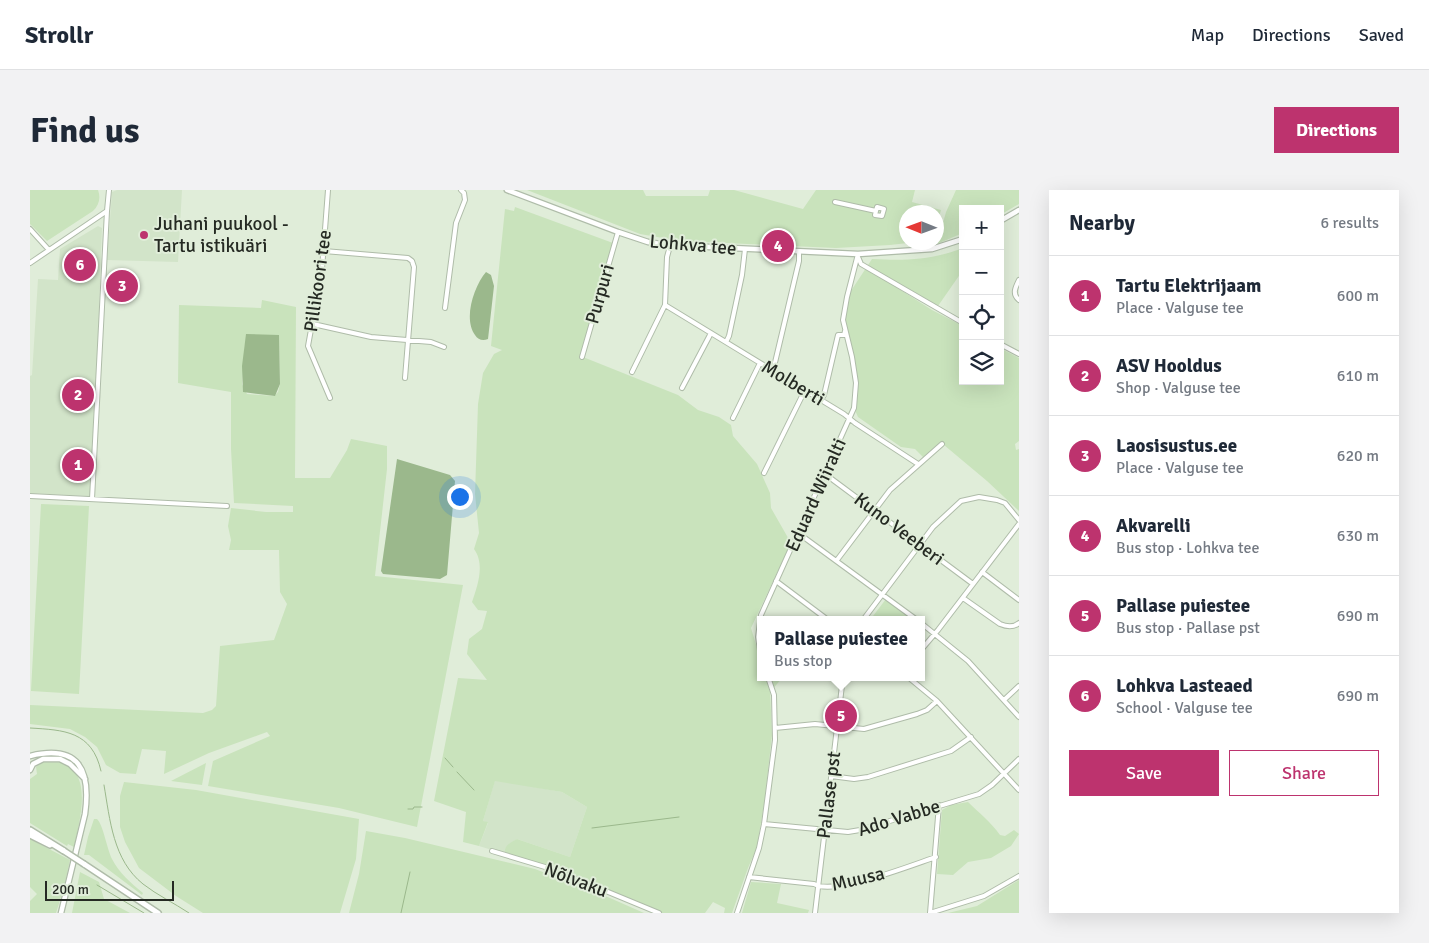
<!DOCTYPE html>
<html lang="en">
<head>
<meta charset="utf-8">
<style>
	body { margin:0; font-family:Signika,sans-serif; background:#f2f2f3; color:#1f2937 }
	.controls { position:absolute; right:15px; top:15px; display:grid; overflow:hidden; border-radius:0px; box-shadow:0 5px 20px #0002 }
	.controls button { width:45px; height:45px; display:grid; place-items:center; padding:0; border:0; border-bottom:1px solid #e0e1e3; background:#fff; color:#1f2937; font:25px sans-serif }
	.compass { position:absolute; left:869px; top:15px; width:45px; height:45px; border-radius:50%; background:#fff; box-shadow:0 5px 20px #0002; rotate:271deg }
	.scale { position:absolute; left:15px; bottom:12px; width:129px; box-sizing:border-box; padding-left:5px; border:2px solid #252a23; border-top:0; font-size:14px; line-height:18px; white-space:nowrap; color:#252a23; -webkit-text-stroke:4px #e0edd9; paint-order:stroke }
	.you { position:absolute; left:429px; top:306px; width:18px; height:18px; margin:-12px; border:4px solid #fff; border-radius:50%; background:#1a73e8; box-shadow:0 0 0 8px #1a73e833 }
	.badge { display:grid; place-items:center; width:32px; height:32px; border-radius:50%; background:#bd336e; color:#fff; font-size:16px; font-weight:700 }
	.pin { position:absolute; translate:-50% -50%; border:2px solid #fff; box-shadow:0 1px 5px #0006 }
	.popup { position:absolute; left:727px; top:426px; width:168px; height:65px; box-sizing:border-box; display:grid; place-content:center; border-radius:0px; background:#fff; filter:drop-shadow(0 1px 4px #0005); font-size:16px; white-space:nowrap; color:#747a83 }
	.popup b { font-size:19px; color:#1f2937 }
	.popup::after { content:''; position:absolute; left:50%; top:100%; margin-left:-10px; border:10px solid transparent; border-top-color:#fff }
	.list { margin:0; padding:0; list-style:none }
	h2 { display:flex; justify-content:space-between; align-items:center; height:65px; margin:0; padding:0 20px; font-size:21px }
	h2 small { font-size:16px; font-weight:400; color:#747a83 }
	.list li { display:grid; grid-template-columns:32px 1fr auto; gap:15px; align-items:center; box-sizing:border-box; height:80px; padding:0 20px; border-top:1px solid #e0e1e3 }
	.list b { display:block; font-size:19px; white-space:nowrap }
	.list p { margin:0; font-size:16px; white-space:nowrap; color:#747a83 }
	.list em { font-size:16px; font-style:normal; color:#747a83 }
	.actions { display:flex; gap:10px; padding:15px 20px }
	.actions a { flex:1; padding:11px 0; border:1px solid #bd336e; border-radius:0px; text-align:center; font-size:18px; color:#bd336e }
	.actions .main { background:#bd336e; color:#fff }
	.icon { flex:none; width:28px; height:28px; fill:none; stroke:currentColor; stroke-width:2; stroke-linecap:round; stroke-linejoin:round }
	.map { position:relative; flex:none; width:989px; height:723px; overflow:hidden; border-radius:0px }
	header { display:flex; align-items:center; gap:30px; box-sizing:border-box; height:70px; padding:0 25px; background:#fff; border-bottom:1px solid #e0e1e3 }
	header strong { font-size:24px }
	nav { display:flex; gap:28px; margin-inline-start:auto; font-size:18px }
	.intro { display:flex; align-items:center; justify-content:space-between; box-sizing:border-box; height:120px; padding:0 30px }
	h1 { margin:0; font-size:35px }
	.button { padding:12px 22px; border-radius:0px; background:#bd336e; color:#fff; font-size:18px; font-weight:700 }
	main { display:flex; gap:30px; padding:0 30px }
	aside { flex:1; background:#fff; border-radius:0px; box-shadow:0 5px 20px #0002 }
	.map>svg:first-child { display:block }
	.built { fill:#d2e4c9 }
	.green { fill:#c9e3bc; fill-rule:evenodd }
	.water { fill:#9bb88c }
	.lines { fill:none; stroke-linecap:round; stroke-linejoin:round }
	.stream { stroke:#9bb88c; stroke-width:1 }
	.minor-casing { stroke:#afbca9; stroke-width:6 }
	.tertiary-casing { stroke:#afbca9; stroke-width:7 }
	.secondary-casing { stroke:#afbca9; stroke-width:8 }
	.minor { stroke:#fff; stroke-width:4 }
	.tertiary { stroke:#fff; stroke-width:4.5 }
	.secondary { stroke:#fff; stroke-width:5 }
	.secondary-bridge-casing { stroke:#afbca9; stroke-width:8; stroke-linecap:butt }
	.secondary-bridge { stroke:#fff; stroke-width:5 }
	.poi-dot { fill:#bd336e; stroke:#e0edd9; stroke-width:2 }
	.labels { text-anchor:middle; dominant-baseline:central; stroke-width:4; stroke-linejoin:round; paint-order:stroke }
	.poi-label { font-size:19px; fill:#252a23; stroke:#e0edd9; text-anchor:start }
	.street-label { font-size:19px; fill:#252a23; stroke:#e0edd9 }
</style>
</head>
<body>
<header>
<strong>Strollr</strong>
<nav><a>Map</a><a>Directions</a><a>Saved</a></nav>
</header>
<div class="intro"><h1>Find us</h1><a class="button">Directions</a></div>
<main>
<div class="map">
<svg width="989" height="723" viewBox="0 0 989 723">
	<rect width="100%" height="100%" fill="#e0edd9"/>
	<path class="built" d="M87,0H152L148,72L77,70L82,2Z
		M68,36L72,38L69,119H70L65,211H64L61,304L59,306L0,303V186L2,185L8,89L28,90L30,59Z
		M465,590L532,602L557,617L540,667L487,649L475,664L449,656L458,633L453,631Z"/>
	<path class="green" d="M0,0H68C71,8 69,15 63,21L17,51L0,34Z
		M497,0H613L616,6H678L680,0H704L773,19L786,0H885L882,12L911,20L907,34L906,22H876V52L878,53L860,55L806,58L650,51L610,44Z
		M926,0H989V14L970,25V19H933V43L907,54L916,22Z
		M485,17L583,53L549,168L553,167L648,205L668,220L689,227L701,235L703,246L727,274L740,303L741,318L761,353L721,438L728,461L731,456V487H753L741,501L740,499L742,545L735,608L727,657L718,678L702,723H694L695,718L683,712L675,723H631L533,682L475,664C474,655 480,653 487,649L540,667L557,617L532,602L465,591L453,631L458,632L449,656L433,652L436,622L404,611L428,488L457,490L437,464L439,449L452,439L457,421L448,420L442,412C448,395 455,374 444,359L449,343L445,304L448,214L453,183L464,164L472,160L461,156L475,19L484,21Z
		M933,58V80L908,116L844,81L838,75L842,69C876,71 901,70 933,58Z
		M836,78L902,120L933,136V191H970V158L989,168V251L985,254L986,260L989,259V321L957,291L914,255L895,269L885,259L871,257L828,227L824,218L826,193L813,130L817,107Z
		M232,110L266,117L265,288H300L317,260L321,249L357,256V279L345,386L433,395L387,637L309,618L178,596L183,571L240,546L237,542L179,563L134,584L136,561L112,559L106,584L90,583L76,575L67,557L55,547L40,539L0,534V515L173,523L182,520L186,516L190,456L244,450L257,414L250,402L249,360H199L201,350L198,336L201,318L236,322H263V316L204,313L201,259V202L148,193L149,115L231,118ZM249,145L250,194L248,202L244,206L217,204L212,194L215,154Z
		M11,314L59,316L49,504L1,501Z
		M856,409L883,430H840Z
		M15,570C67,570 51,625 44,657L38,654L37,656L0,633V589L7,584L6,577Z
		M176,573L172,595L141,591Z
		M94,592L166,600L329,629L326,669L310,723H173L146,706L109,678L95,652L90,637V606Z
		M938,612C949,623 961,632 970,645L975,646L984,640L989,644L981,656L961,668L938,672L923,685L907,684L912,620L921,615Z
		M64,629H67C73,634 77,659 82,669C89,683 101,693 113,703L112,705L59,665H54L58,647Z
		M336,641L375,648L505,679L580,708L614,723H319L329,684Z
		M0,649L40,670L33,701L26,723H0V711L7,704L0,697Z
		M50,682L69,692L74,709L100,723H42Z
		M989,690V723H918L947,716Z
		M721,692L751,694L747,713L779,720L778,723H712Z"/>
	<path class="water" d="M456,82L461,85L464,96L458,149C453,151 448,150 445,145C433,129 444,96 456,82Z
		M216,144L249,145L250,194L245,206L213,202L212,176Z
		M367,269L420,285L425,291L417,385L410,389L353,384L351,381Z"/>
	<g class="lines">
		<path class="stream" d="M0,538C34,540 62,541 71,581
			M415,568L423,577
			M427,582L444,600
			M74,595C80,630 83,670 113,694C127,705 144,713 159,723
			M378,619H383L384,617H392
			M562,638L649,627
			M67,695L114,723
			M371,723L380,682"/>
		<defs>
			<path id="minor" d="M298,0L292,79L278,156L300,208
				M805,12L846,21L847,17L854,19L852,26L845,25L846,21
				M0,39L19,60
				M294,61L378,68L382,71L384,77L375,188
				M828,67L831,74L933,133
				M0,73L77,21L79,0
				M989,90C985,98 982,104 989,110
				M635,115L814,224L825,233L888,274
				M415,118L426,33L435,10L434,3L431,0
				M283,134L341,147L401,152L414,157
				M696,152L699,146L712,85L715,59
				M970,154L989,164
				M552,167L588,42
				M743,181L769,71V61
				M602,182L635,115L637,67L640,56
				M652,198L681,143
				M791,210L794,205L808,145H814L815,141
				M703,228L730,173
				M734,283L775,200
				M795,284L943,394
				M0,306L197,316
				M62,309L77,21
				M768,343L887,430
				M807,370L860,300L912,254
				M952,382L989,410
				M746,391L798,430
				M933,408L970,434C977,437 983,438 989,433
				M833,430L903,337L931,311L949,307L967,310L975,313L989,330
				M891,433L938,471L989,527
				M891,460L908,440L989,334
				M731,467L728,447L731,425L824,218L826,193L822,167L813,130L817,107L828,64
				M878,487L907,511L989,600
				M974,510L989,496
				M745,538L785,534L834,539L887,524L897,520L907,511
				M801,586L824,589L838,587L921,561L941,547
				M734,634L818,642L830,640L949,604L962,595L989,569
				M462,661L525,680L629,723
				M719,687L784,694C804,706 882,675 906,667
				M707,723L729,658L734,634L745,550L744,505L738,487
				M785,723L813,487
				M900,723L909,615
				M900,723L954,706L989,686"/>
			<path id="tertiary" d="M477,0L588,42L618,52L636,55L828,64L902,59L933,49
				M970,31L989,20
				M0,566C49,554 61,580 55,624L31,723
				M0,580L3,574L13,569H30L40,574L55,589"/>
			<path id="secondary" d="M0,640L34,661
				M0,645L20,655
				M54,674L128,723"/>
		</defs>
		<use href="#minor" class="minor-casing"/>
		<use href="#tertiary" class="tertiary-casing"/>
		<use href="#secondary" class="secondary-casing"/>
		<use href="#minor" class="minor"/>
		<use href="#tertiary" class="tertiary"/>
		<use href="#secondary" class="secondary"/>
		<defs>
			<path id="secondary-bridge" d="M34,661L54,674"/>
		</defs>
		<use href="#secondary-bridge" class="secondary-bridge-casing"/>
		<use href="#secondary-bridge" class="secondary-bridge"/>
	</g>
	<circle class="poi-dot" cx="114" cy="45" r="5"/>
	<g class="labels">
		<g class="poi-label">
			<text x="124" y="34">Juhani puukool -<tspan x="124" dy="22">Tartu istikuäri</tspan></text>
		</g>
		<g class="street-label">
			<text transform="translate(663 55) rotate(5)">Lohkva tee</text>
			<text transform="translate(288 91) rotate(-82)">Pillikoori tee</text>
			<text transform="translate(570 104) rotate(-74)">Purpuri</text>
			<text transform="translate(763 193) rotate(31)">Molberti</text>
			<text transform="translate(786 305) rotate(-66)">Eduard Wiiralti</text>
			<text transform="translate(869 339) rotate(37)">Kuno Veeberi</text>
			<text transform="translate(799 605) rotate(-83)">Pallase pst</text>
			<text transform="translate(869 628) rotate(-17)">Ado Vabbe</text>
			<text transform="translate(828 689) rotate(-13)">Muusa</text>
			<text transform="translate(546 690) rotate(21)">Nõlvaku</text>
		</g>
	</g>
</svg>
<div class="controls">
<button>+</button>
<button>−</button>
<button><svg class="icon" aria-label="locate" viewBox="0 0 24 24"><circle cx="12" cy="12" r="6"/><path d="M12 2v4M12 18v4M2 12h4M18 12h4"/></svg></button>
<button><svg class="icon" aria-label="layers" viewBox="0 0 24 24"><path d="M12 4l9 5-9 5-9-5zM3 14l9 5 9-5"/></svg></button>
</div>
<svg class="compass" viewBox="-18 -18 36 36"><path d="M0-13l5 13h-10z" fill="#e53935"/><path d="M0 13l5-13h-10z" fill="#747a83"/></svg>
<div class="scale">200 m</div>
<div class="you"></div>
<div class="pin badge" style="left:48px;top:275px">1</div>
<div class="pin badge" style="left:48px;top:205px">2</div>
<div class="pin badge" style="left:92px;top:96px">3</div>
<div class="pin badge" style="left:748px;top:56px">4</div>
<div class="pin badge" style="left:811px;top:526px">5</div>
<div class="popup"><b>Pallase puiestee</b>Bus stop</div>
<div class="pin badge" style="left:50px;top:75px">6</div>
</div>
<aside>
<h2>Nearby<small>6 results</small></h2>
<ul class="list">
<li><span class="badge">1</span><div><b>Tartu Elektrijaam</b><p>Place · Valguse tee</p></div><em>600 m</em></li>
<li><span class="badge">2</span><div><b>ASV Hooldus</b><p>Shop · Valguse tee</p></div><em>610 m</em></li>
<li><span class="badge">3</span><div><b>Laosisustus.ee</b><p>Place · Valguse tee</p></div><em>620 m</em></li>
<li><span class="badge">4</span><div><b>Akvarelli</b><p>Bus stop · Lohkva tee</p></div><em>630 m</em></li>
<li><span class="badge">5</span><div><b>Pallase puiestee</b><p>Bus stop · Pallase pst</p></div><em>690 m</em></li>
<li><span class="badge">6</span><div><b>Lohkva Lasteaed</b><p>School · Valguse tee</p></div><em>690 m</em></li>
</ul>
<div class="actions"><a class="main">Save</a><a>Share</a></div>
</aside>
</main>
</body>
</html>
